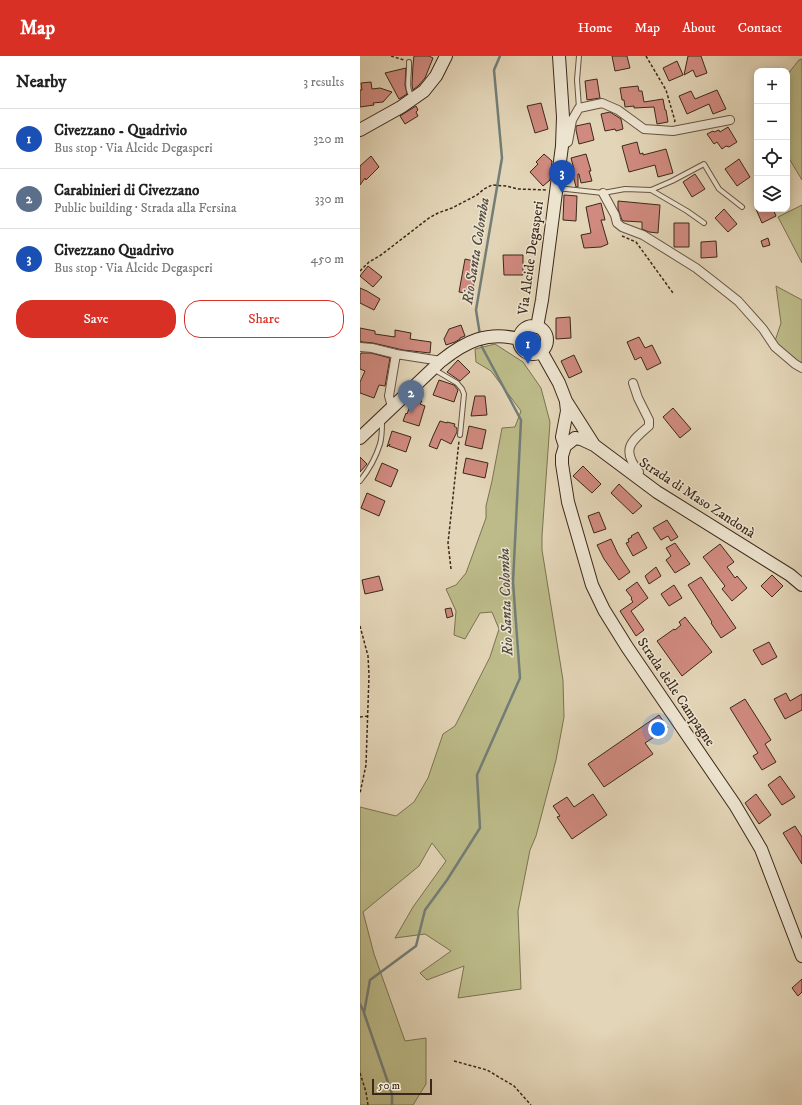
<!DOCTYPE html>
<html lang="en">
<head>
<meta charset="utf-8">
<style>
	body { margin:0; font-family:"IM FELL DW Pica",serif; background:#f6f6f6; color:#222 }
	.controls { position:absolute; right:12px; top:12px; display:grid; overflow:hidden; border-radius:8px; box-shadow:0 2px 10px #0003 }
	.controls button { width:36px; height:36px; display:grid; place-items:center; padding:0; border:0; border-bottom:1px solid #e0e0e0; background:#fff; color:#222; font:20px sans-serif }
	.scale { position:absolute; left:12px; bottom:10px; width:60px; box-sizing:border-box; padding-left:4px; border:2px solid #3c281b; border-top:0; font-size:11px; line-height:14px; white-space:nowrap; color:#3c281b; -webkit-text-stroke:3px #ede4d0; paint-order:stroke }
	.you { position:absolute; left:298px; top:673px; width:14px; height:14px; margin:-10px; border:3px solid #fff; border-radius:50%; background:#1a73e8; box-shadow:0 0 0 6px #1a73e833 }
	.badge { display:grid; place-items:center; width:26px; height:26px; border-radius:50%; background:#d93025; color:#fff; font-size:13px; font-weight:700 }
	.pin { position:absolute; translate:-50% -33px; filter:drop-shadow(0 1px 2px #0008) }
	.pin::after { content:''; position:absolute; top:21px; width:14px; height:12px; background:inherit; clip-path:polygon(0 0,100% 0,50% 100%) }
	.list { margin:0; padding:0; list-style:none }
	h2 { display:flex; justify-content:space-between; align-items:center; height:52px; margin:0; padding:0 16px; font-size:17px }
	h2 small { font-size:13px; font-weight:400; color:#767676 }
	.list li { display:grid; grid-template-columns:26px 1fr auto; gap:12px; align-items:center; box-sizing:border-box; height:60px; padding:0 16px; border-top:1px solid #e0e0e0 }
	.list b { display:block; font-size:15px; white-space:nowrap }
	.list p { margin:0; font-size:13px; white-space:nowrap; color:#767676 }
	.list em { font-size:13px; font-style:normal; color:#767676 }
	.actions { display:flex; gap:8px; padding:12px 16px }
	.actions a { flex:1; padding:9px 0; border:1px solid #d93025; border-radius:16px; text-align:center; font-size:14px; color:#d93025 }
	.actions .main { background:#d93025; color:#fff }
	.icon { flex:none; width:22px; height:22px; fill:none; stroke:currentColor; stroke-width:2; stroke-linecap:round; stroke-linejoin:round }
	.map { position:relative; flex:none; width:442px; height:1049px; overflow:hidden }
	header { display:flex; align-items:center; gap:24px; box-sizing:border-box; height:56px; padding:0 20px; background:#d93025; color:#fff }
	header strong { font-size:19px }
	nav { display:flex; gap:22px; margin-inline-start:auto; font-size:14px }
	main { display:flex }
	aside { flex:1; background:#fff }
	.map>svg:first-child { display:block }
	.green { fill:#bcbb89; stroke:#7c7252 }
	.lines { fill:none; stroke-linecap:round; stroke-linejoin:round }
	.stream { stroke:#727e77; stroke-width:2.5 }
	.building { fill:#d08a7f; stroke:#3c281b }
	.lane-casing { stroke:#665342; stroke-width:6 }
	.street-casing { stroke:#665342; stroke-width:10 }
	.secondary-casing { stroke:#3c281b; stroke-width:14 }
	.path { stroke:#3c281b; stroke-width:1.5; stroke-dasharray:3 2; stroke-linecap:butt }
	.lane { stroke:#ede4d0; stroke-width:4 }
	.street { stroke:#ede4d0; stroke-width:8 }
	.secondary { stroke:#ede4d0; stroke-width:12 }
	.labels { text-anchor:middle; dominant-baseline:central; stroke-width:3; stroke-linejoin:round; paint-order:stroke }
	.street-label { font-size:14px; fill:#3c281b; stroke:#ede4d0 }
	.water-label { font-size:15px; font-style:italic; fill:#524c42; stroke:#ede4d0 }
</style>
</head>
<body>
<header>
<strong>Map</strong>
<nav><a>Home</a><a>Map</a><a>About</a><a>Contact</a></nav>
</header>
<main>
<aside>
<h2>Nearby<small>3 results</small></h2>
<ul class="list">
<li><span class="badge" style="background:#1a4fb4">1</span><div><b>Civezzano - Quadrivio</b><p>Bus stop · Via Alcide Degasperi</p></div><em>320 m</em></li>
<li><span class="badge" style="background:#5c6f8a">2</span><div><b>Carabinieri di Civezzano</b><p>Public building · Strada alla Fersina</p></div><em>330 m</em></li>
<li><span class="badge" style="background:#1a4fb4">3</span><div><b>Civezzano Quadrivo</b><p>Bus stop · Via Alcide Degasperi</p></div><em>450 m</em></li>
</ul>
<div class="actions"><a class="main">Save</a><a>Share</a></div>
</aside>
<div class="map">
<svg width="442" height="1049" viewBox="0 0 442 1049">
	<rect width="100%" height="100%" fill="#e3d5b7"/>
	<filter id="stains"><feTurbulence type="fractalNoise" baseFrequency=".005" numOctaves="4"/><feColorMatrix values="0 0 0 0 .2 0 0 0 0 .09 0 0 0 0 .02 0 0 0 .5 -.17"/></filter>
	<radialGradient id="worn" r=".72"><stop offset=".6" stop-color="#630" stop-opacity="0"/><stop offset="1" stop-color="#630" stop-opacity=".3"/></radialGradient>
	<path class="green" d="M442,3V124L427,99V19L439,4Z
		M442,149V207L418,161Z
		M416,230L442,244V316L435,313L415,285L421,267Z
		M135,288L163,306L181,332L190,366L182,480V494L203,624L204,661L196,704L176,780L170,794L158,855L161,933L98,942L104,910L67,924L60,917L91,895L65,878L35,882L53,851L86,805L72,787L59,810L3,856L14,898L45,985L66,982V1028L53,1049H0V751L36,760L54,746L68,722L83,678L95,670L130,601L139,573L132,556L120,557L105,583L94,579L96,555L86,533L96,529L106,517L126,462V450L132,425L142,372L155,371L161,355L131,315L116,306L115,293Z"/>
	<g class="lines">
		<path class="stream" d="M120,279L116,254L142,102L134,14L140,0
			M0,948L4,956
			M32,1049V1038L4,957L10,924L56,890L65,854L87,824L120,772L117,719L160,622L153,526L161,364L122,291L121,286"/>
	</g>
	<path class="building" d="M54,0H69L73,2L65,22L59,29L53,34L52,29L53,9Z
		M252,0H267L270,12L255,15Z
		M328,0H341L347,17L336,21L333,14L324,19Z
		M317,5L323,19L309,25L303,12Z
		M46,12L45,29L47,38L39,43L25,17Z
		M237,23L240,42L227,44L225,25Z
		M11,26L12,33L20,32L32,36L23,46L13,47L14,49L0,51V34H2L1,27Z
		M278,30L279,35H282L284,46L303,43L305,54H306L308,66L297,68L294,51L274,52V50L265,51L264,44H262L260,32Z
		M357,34L366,53L353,58L349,48L327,58L319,40L331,35L335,43Z
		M181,47L188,73L175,77L167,50Z
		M56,50L58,54L56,56L58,60L45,68L40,60Z
		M250,56L261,63L263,73L256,75L255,73L245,75L241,58Z
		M230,67L234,84L219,88L216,74V70Z
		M368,71L377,86L369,91L366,90L362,93L357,86L354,88L347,78L353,75L354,76L359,74L360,76Z
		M277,86L280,98L283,97V99L306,93L313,117L298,121L295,109L269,116L262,90Z
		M184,98L192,105L190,124L183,130L170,116L178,108L176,106Z
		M226,98L231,115H229L232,125L221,127L219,118H218V131H216L213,119H206V115L214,113L211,102Z
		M11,100L19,111L6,124L5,122L0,129V110Z
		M379,103L390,121L377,130L365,113Z
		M335,118L345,133L332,141L323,126Z
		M204,139L217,140L216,165L203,164Z
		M258,145L300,149L298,177L289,176L282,173V166L264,165L262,164L258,153Z
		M241,147L245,164H241L248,188L241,191L224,192L221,179L231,177L226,151Z
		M364,153L377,168L368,176L355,162Z
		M396,153H413L416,160L402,167Z
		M314,167H329V191H314Z
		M408,182L410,189L403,191L401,185Z
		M356,185L357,201L341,202V186Z
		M143,199H163V219H144Z
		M105,203L118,206L112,238L99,236Z
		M8,210L22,221L13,231L0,220Z
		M0,232L7,235L20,243L14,254L0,247Z
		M210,261L211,282L196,283V262Z
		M101,269L105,280L100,282V283L95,286L86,289L84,283L89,273Z
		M0,272L15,275V278L35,281V274L51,277L50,283L71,286L70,297L43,294L13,287L3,286L0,285Z
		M279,281L285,292L292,289L301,307L287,314L281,301L275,304L267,286Z
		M1,297H11L30,302L25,330L19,329L14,342L0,337V326L5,315L0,313V298H1Z
		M214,299L222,316L209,322L201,305Z
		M98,304L110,316L100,325L87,316Z
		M79,324L94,329L98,334L94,346L73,339Z
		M115,340H125L127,359L111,360Z
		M53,342L62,345L60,348L65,350L59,370L43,365L46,357L47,358Z
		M313,352L331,373L320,382L303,361Z
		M80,365L87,367V366L95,368L94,370L97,372V376L91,388L81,383L77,393L69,390L73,380Z
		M109,370L126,374L122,393L105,389Z
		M32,375L51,381L46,396L29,390L30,388L27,391Z
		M0,401L7,408L0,416Z
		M106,402L128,407L125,422L103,417Z
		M22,407L38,414L31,431L15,424Z
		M223,410L241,428L232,437L213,420Z
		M259,428L282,450L273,458L251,437Z
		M7,437L25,445L19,460L1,452Z
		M239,456L246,473L234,477L228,460Z
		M307,464L318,481L311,485L308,480L301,484L293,472Z
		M278,476L287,492L273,500L266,487L269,486L268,483L272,481L271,480Z
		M251,483L258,498L270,516L259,524L244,503L237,489Z
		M315,487L330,508L315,517L306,504L311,500L306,492Z
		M360,488L374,506L367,511L375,522L377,520L387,532L372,545L362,533L365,530L343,501Z
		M296,511L301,520L289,528L285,520Z
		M412,519L423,530L412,541L401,530Z
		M19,520L23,534L5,538L2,524Z
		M341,521L376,572L361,582L351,567L352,566L328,529Z
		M277,526L288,542L271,555L284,574L276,580L260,555L273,546L271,543L272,542L266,534Z
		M314,529L322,542L309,550L301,538Z
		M91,552L93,560L87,562L85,553Z
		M325,561L352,596L322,620L297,585L314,573L315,574L321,569L319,566Z
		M409,586L417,601L402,609L393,594Z
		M426,637L430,645L442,638V654L425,663L414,643Z
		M385,643L411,684L405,688L416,706L402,714L393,700L398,697L370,652Z
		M299,659L308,672L285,687L293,698L244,731L228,708Z
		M420,720L435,741L422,749L408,729Z
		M233,738L247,759L212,783L197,761L200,760L193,750L207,741L214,751Z
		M396,738L411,759L399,768L385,747Z
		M435,770L442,781V808L423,777Z
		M442,923V936L438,940L432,932Z"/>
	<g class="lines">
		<defs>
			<path id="lane" d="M49,6C50,17 45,33 52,40
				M219,52L217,24L219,0
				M197,132L243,137L265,133L291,134L327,155L344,167
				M291,134L312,125L344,108L359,133L382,151
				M75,314L97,327L102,333L104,338L100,379
				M0,425C8,415 16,401 20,388C22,381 22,373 22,366"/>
			<path id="street" d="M202,90L208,86L212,64L219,52L242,47L258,54L284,73L313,75L370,64
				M243,137L255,159L257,167L262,171L283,179L336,212L354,226L378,245L403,273L415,291L435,308L442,312
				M0,291L12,292L36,298L81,305
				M273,327L278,342L289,364V370C270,386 261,394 279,416L277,422
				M32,351L29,340L36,298"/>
			<path id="secondary" d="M0,74L41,51L64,35L76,20L86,0
				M159 284a14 14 0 1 1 28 0a14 14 0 1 1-28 0Z
				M177,271L182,244L202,90L203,61L199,0
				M181,295L199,327L206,345L234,389
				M0,382L81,305C106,285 127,275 159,283
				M215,382L205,390L202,400V408L208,446L232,529L244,554L267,591L375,749L401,793L442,900
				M215,382L221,383L234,389L297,436L430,519L442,529
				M205,390L202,381L207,355L206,346"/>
		</defs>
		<use href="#lane" class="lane-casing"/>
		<use href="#street" class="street-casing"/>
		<use href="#secondary" class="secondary-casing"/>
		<path class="path" d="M31,0L44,4
			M286,0L306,34L315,65L313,67
			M262,180L276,186L313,237
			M0,215L9,206L21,199L69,162L78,157L92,152L117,139L124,133L132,129L146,130L158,133L187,134
			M91,513L88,487L99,385
			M0,570L8,600L9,619L6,709L0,737
			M0,661L8,660
			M94,1005L127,1014L154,1030L171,1049
			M0,1017L6,1036L8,1049"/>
		<use href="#lane" class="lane"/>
		<use href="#street" class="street"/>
		<use href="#secondary" class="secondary"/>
	</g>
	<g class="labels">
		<g class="street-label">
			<text transform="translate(171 202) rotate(-82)">Via Alcide Degasperi</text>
			<text transform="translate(337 442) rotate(33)">Strada di Maso Zandonà</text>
			<text transform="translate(316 636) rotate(56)">Strada delle Campagne</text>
		</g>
		<g class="water-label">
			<text transform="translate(116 195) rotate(-81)">Rio Santa Colomba</text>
			<text transform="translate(146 546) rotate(-92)">Rio Santa Colomba</text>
		</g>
	</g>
	<rect width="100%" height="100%" filter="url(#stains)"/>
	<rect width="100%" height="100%" fill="url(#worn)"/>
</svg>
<div class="controls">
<button>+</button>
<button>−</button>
<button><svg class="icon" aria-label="locate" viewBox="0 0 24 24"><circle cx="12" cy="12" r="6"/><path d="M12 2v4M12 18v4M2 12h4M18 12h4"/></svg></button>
<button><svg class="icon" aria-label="layers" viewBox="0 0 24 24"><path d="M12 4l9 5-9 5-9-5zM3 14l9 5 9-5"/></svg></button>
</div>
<div class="scale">50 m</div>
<div class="you"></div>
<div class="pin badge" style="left:168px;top:308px;background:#1a4fb4">1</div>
<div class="pin badge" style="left:51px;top:357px;background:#5c6f8a">2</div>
<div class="pin badge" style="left:202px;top:137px;background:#1a4fb4">3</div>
</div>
</main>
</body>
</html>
